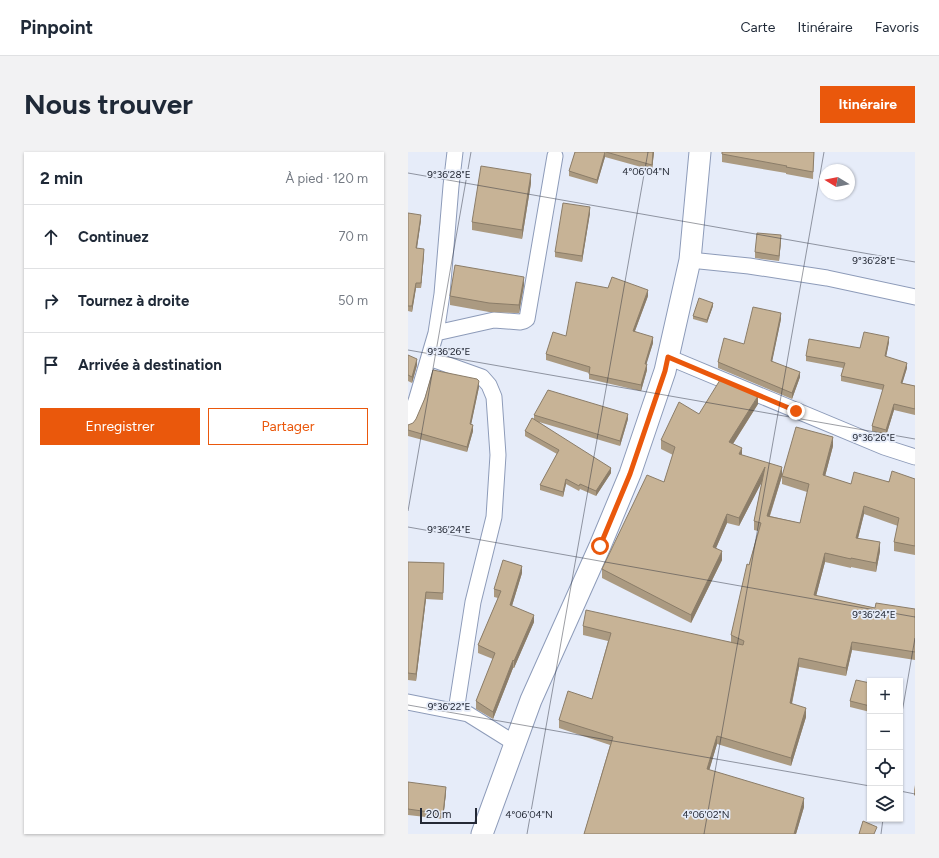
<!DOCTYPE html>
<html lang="fr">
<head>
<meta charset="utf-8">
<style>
	body { margin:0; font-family:Figtree,sans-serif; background:#f2f2f3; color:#1f2937 }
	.controls { position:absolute; right:12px; bottom:12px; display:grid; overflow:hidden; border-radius:0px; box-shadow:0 1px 3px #0004 }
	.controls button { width:36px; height:36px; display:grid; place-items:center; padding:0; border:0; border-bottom:1px solid #e0e1e3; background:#fff; color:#1f2937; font:20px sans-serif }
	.compass { position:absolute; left:411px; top:12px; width:36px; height:36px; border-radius:50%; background:#fff; box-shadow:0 1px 3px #0004; rotate:280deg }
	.scale { position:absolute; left:12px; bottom:10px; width:57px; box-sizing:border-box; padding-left:4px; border:2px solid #242935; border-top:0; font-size:11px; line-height:14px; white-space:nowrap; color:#242935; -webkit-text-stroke:3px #e6ecf9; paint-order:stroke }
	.stop { position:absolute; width:12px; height:12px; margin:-9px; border:3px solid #ea580c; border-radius:50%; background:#fff }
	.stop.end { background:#ea580c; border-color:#fff; box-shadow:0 1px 4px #0008 }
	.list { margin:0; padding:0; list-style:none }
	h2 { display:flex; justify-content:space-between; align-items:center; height:52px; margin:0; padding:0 16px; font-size:17px }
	h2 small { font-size:13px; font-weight:400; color:#747a83 }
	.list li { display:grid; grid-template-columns:26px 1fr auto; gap:12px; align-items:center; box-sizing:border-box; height:64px; padding:0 16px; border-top:1px solid #e0e1e3 }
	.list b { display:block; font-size:15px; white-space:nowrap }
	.list em { font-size:13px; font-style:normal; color:#747a83 }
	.actions { display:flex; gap:8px; padding:12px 16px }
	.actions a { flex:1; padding:9px 0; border:1px solid #ea580c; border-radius:0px; text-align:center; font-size:14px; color:#ea580c }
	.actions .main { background:#ea580c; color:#fff }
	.icon { flex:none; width:22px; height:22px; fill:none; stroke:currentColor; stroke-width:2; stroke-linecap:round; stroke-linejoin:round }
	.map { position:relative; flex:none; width:507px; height:682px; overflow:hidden; border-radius:0px }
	header { display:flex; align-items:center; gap:24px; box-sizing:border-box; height:56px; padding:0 20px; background:#fff; border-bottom:1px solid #e0e1e3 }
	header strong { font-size:19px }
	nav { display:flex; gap:22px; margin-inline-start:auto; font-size:14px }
	.intro { display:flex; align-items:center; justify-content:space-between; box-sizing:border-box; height:96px; padding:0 24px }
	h1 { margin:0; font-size:28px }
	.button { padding:10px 18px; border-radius:0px; background:#ea580c; color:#fff; font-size:14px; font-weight:700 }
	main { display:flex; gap:24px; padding:0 24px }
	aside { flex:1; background:#fff; border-radius:0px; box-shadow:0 1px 3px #0004 }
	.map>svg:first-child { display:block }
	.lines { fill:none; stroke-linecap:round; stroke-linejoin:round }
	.street-casing { stroke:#8d9bb9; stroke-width:17 }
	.secondary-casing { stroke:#8d9bb9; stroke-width:23 }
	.street { stroke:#fff; stroke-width:15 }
	.secondary { stroke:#fff; stroke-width:21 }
	.wall { fill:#ab9a81 }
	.shaded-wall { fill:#8b7d69 }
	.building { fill:#c7b396; stroke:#8b7d69 }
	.route { stroke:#ea580c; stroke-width:5 }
	.ticks { fill:none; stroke:#242935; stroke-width:1; stroke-opacity:0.45 }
	.ticks-label { font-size:10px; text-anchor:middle; fill:#242935; stroke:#e6ecf9; stroke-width:3.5; stroke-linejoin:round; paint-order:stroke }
</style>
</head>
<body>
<header>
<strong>Pinpoint</strong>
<nav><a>Carte</a><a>Itinéraire</a><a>Favoris</a></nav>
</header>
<div class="intro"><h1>Nous trouver</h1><a class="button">Itinéraire</a></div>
<main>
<aside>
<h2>2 min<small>À pied · 120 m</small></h2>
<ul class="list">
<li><svg class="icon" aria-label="ahead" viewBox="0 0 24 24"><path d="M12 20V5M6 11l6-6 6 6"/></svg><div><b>Continuez</b></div><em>70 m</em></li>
<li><svg class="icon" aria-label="right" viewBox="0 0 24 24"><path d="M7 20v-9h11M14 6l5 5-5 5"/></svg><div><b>Tournez à droite</b></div><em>50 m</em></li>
<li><svg class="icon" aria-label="arrive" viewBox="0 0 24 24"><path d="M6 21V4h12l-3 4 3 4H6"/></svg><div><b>Arrivée à destination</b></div></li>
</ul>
<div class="actions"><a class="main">Enregistrer</a><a>Partager</a></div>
</aside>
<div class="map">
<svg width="507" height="682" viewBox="0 0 507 682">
	<rect width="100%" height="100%" fill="#e6ecf9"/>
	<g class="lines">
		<defs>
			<path id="street" d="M282,108L341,114L419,126L507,145
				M28,181L86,168L112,170L116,169L119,167L147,4
				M260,205L476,295L507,305
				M21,206L74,225L81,233L86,245L90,303L86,365L65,450L48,559
				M0,270L8,249L28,181L34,142L43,34L47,0
				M0,550L60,562L108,592"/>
			<path id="secondary" d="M74,682L123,548L192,394L222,322L257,219L282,108L292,0"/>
		</defs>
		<use href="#street" class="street-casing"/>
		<use href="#secondary" class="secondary-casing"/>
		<use href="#street" class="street"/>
		<use href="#secondary" class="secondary"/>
	</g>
	<path class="wall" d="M167,0H246L244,18L197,5L189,32L161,24V19Z
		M406,0L405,27L378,22V21L314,10V2Z
		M123,31L114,87L64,78V70Z
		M0,61L13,68L9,96L16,102L13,136H8L4,160L0,159Z
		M182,61L174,110L147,105V100Z
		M373,89L371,109L347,106V100Z
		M116,133L111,161L81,160L42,153V144Z
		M240,144L227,179L245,191L238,212L239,218L233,239L181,227V221L138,208V202Z
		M305,154L299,171L285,167V164Z
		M373,167L364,209L392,225L384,247L310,216V210Z
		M481,190L478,205L499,216L494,231L507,234V263L486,258L478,284L464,279V274L475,238L433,229V224L435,216L398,209V204L452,196Z
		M0,203L9,213L4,231L0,229Z
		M71,235L63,272L65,279L59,300L0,284V275Z
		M350,252L325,292L334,303L374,324L362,364L392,371L399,340L374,332V324L425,294L417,324L443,332L507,327V403L486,399V390L490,374L456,362L450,386L472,399L468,420L443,415V416L417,410L408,444L467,456L507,457V508L444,498L438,524L391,515L384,552L398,565L383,614L309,592L301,618L396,655L388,682H176L202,593L151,576V568L184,547L200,489L175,483V474L323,490V483L341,413L350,379L346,378V369L354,329L331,374L319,371L308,396L314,408L283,471L194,426V417L256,330L265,303L253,297V288L291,262Z
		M126,263L220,267L212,294L131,270L203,321L188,344L172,337L171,339L158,332L155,345L132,338V333L149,302L117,284V279L126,266Z
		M0,410L36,411L35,448L18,447L8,529L0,528Z
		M114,421L104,454L126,470L106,516H105L85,567L68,557V549L85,507L70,501V493L90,446L86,445V437Z
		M462,531V560L442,555V549Z
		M0,630L38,641L35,667L0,663Z
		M507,633V644L506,643V638Z"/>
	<path class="shaded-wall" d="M197,0V5L189,32V28Z
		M245,0H246L244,18V13Z
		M123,22V31L114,87V78Z
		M182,55V61L174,110V104Z
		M13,63V68L8,102V96Z
		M373,83V89L371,109V104Z
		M16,97V102L13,136V131Z
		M116,125V133L111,161V153Z
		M8,131V136L4,160V154Z
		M240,138V144L225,184V179Z
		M305,151V154L299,171V168Z
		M373,161V167L363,215V209Z
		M245,185V191L237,217V212Z
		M481,185V190L477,210V204Z
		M9,207V213L4,231V225Z
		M499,211V216L493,236V231Z
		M239,212V218L233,239V233Z
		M392,220V225L384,247V241Z
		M71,229V235L62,278V272Z
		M350,244V252L321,298V290Z
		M486,252V258L478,284V278Z
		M220,262V267L212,294V289Z
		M65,273V279L59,300V295Z
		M425,285V294L415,332V323Z
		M334,296V305L331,302Z
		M357,315V324L331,374V366Z
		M374,315V324L359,372V364Z
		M203,316V321L188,344V339Z
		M158,327V332L155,345V340Z
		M456,354V362L448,394V386Z
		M319,362V371L305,403V395Z
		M472,390V399L468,420V411Z
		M314,399V408L283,471V463Z
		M417,401V410L406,452V443Z
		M114,414V421L102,460V453Z
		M18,440V447L8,529V522Z
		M126,463V470L106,516V509Z
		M444,490V498L438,524V516Z
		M391,506V515L382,560V551Z
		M105,508V516L85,567V560Z
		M398,556V565L383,614V606Z
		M309,584V592L299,626V617Z
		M38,635V641L35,667V662Z
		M396,646V655L388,682H386Z"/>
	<path class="building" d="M167,0H197L189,28L161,19Z
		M198,0H245L244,13Z
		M314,0H406L405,20L378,15L379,14L314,2Z
		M73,14L123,22L114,78L64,70Z
		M155,51L182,55L174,104L147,100Z
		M0,61L13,63L8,96L16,97L13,131H8L4,154H0Z
		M349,81L373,83L371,104L347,100Z
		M47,113L116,125L111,153L81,151L42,144Z
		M204,125L240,138L225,179L245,185L237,212H239L233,233L181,222L182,215L138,202L145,180L158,184L168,130L200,136Z
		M291,146L305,151L299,168L285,164Z
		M345,155L373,161L363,209L392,220L384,241L310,210L316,186L336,192Z
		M456,180L481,185L477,204L499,211L493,231L507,234V257L486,252L478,278L464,274L476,233L433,224L437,211L398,204L401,187L452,196Z
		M0,203L9,207L4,225L0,223Z
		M25,218L69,227L71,229L62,272L65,273L59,295L0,278V273L5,271L8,267L17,246Z
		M312,228L350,244L321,290L334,296L331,302L374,315L359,364L392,371L401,332L374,324L388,275L425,285L415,323L443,332L446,320L481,330L484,319L507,327V394L486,390L491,366L456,354L448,386L472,390L468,411L443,406V407L417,401L406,443L467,456L468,451L507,457V500L444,490L438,516L391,506L382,551L398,556L383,606L309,584L299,617L396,646L386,682H176L205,585L151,568L160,539L184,547L203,481L175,474L178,458L335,493L336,489L323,483L339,412L341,413L353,371L346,369L357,315L331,366L319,362L305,395L314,399L283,463L194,417L239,323L256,330L267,295L253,288L271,250L291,262Z
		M140,238L220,262L212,289L126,263Z
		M124,266L203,316L188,339L172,332L171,334L158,327L155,340L132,333L151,298L117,279Z
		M95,408L114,414L102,453L126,463L106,509L105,508L85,560L68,549L87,501L70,493L93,439L86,437Z
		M0,410L36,411L35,441L18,440L8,522L0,521Z
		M448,528L462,531V554L442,549Z
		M0,630L38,635L35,662L0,657Z
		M455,669L469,675L466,682H451Z"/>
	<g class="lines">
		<path class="route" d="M192,394L222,322L257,219L260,205L388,259"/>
	</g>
	<path class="ticks" d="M0,21L507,110M0,198L507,287M0,359L63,0M0,375L507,465M0,553L462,634M492,572L507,486M492,639L507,642M119,682L240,0M296,682L416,0M473,682L475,667"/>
	<g class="ticks-label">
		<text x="238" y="23">4°06'04"N</text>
		<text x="41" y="26">9°36'28"E</text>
		<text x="466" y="112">9°36'28"E</text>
		<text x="41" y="203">9°36'26"E</text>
		<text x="466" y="289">9°36'26"E</text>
		<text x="41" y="381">9°36'24"E</text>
		<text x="466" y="466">9°36'24"E</text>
		<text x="41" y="558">9°36'22"E</text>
		<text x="121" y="666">4°06'04"N</text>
		<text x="298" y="666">4°06'02"N</text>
	</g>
</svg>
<div class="controls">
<button>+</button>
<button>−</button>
<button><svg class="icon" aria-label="locate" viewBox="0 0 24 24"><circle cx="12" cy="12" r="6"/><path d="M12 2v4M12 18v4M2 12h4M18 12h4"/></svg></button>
<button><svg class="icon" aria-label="layers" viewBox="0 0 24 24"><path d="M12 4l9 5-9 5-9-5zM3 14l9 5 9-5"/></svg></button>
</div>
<svg class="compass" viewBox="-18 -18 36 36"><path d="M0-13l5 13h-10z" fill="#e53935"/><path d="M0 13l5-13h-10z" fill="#747a83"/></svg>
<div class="scale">20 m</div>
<div class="stop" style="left:192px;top:394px"></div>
<div class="stop end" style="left:388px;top:259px"></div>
</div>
</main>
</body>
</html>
